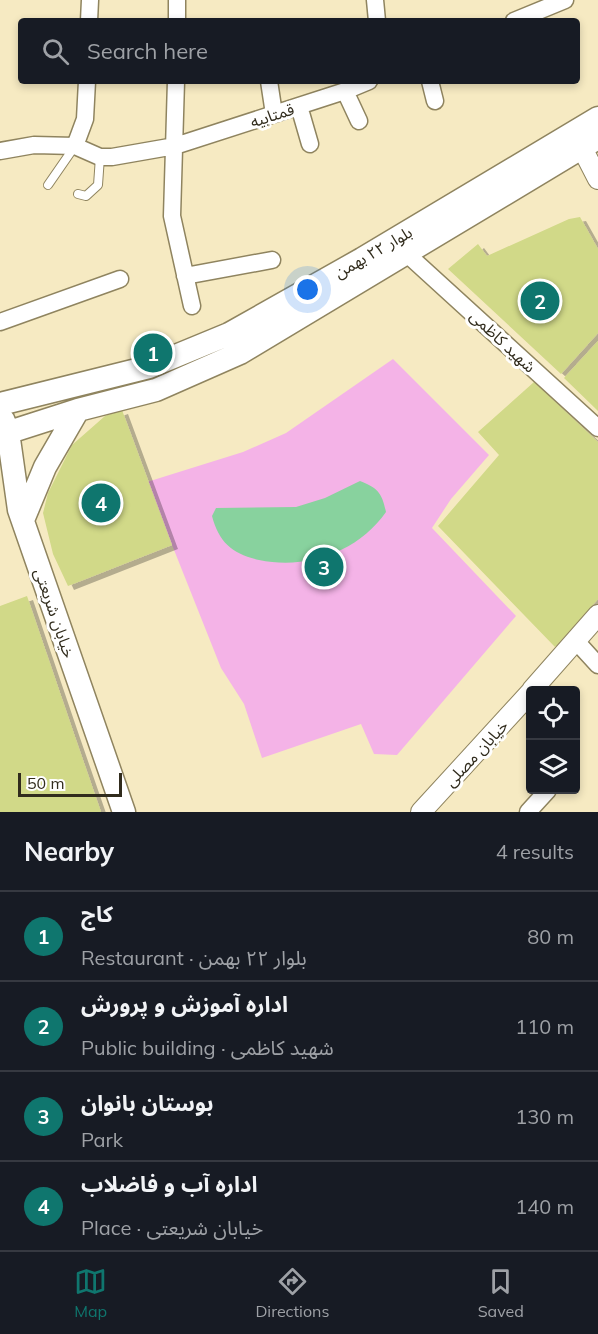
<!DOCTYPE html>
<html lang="en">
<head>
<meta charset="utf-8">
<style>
	body { margin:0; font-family:Mulish,"Noto Sans Arabic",sans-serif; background:#20242c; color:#f1f3f6 }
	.controls { position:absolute; right:18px; bottom:18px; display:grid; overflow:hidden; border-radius:6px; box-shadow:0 3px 9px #0003 }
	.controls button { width:54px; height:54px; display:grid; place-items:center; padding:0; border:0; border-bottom:2px solid #363941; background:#171b24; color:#f1f3f6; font:30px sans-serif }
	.scale { position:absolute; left:18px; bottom:15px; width:104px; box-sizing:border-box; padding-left:6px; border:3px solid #312c1d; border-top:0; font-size:16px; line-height:21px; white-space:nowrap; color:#312c1d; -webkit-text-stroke:4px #fff; paint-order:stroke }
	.you { position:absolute; left:308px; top:290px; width:21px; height:21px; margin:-15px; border:4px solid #fff; border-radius:50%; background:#1a73e8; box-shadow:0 0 0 9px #1a73e833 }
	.badge { display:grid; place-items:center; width:39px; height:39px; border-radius:50%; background:#0f766e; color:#fff; font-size:20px; font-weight:700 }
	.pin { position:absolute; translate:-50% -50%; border:3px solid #fff; box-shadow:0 2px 6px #0006 }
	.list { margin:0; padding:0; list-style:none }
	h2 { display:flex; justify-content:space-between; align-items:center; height:78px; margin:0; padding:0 24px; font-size:26px }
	h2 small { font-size:20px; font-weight:400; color:#9ea1a6 }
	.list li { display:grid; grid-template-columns:39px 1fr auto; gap:18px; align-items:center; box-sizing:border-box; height:90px; padding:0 24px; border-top:2px solid #363941 }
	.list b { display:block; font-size:22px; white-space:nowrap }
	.list p { margin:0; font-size:20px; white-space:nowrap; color:#9ea1a6 }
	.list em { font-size:20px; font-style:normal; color:#9ea1a6 }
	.icon { flex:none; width:33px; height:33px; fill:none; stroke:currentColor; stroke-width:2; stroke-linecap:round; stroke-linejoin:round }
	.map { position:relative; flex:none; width:598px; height:812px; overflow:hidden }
	.search { position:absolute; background:#171b24; box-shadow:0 3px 9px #0003; left:18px; right:18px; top:18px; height:66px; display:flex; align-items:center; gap:15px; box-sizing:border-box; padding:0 21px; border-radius:6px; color:#9ea1a6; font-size:22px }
	.sheet { height:438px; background:#171b24 }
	nav { display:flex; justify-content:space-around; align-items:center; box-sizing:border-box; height:84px; border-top:2px solid #363941; background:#171b24; font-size:16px; color:#9ea1a6 }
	nav a { display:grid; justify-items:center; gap:3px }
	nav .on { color:#0f766e }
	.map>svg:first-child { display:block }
	.green { fill:#f4b3e7 }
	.water { fill:#88d29e }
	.building { fill:#d1d988; filter:url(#shadow) }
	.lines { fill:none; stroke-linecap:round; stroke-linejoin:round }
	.service-casing { stroke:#8f845f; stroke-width:10 }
	.minor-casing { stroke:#8f845f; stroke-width:19 }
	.tertiary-casing { stroke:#8f845f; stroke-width:22 }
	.secondary-casing { stroke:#8f845f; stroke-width:25 }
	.service { stroke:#fff; stroke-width:8 }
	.minor { stroke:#fff; stroke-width:16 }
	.tertiary { stroke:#fff; stroke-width:20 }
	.secondary { stroke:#fff; stroke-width:22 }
	.labels { text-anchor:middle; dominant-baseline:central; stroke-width:6; stroke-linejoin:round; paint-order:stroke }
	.street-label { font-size:16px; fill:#312c1d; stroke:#fff }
</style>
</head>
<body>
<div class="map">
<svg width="598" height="812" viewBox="0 0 598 812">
	<defs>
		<filter id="shadow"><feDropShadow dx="6" dy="4" stdDeviation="0" flood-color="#0004"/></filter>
	</defs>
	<rect width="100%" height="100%" fill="#f6eac2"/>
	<path class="green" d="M393,359L489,455L451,499L432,528L516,616L397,755L374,754L361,724L262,758L244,704L221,668L147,482L243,452L286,433Z"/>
	<path class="water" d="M360,481C378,488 382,493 386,512C358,552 307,570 259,560C233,554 219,543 212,516L216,508L296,507L325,498Z"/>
	<path class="building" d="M580,217L598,249V333L561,374L448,269L478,244L487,256L569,219Z
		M598,341V411L564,378Z
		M534,382L598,442V599L555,647L438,526L499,455L478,432Z
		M122,410L172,545L68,586L53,554L43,513L48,493L72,445L105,416Z
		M27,596L74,734L101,812H0V606Z"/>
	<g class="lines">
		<defs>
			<path id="service" d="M48,185L75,146
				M78,194L86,196L98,185L100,157"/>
			<path id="minor" d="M375,0L377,21
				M89,21L90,0
				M177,21V0
				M514,21L565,0
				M176,81L172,216L192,306
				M269,81L274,114
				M430,81L435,101
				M345,91L359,121
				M299,106L310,144
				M75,146L85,119L87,81
				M0,151L34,145L75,146L100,157H112L175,146L345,91L369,81
				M407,254L598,428
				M185,276L272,260
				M0,322L120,279
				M576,641L598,665
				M528,812L548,790"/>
			<path id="tertiary" d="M582,148L598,179
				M532,690L598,615
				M421,812L530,693"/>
			<path id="secondary" d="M0,404L149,367L229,334L362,259L598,118
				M3,419L8,432L19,510L124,812
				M0,435L78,410L156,390L240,353L598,138
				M23,520L45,467L78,410"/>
		</defs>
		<use href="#service" class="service-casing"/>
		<use href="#minor" class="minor-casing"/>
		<use href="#tertiary" class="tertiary-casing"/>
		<use href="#secondary" class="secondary-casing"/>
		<use href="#service" class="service"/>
		<use href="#minor" class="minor"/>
		<use href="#tertiary" class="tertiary"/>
		<use href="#secondary" class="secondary"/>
	</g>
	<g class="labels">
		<g class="street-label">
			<text transform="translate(272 115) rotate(-18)">قمتابیه</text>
			<text transform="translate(373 252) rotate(-30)">بلوار ۲۲ بهمن</text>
			<text transform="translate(503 341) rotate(43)">شهید کاظمی</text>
			<text transform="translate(55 613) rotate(71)">خیابان شریعتی</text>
			<text transform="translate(476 753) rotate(-47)">خیابان مصلی</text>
		</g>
	</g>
</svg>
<div class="controls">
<button><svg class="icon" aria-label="locate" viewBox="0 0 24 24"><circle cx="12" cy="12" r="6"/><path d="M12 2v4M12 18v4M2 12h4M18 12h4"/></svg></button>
<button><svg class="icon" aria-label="layers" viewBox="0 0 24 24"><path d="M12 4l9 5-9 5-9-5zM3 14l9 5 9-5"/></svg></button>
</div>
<div class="scale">50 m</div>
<div class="you"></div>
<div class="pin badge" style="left:153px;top:353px">1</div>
<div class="pin badge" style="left:540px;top:301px">2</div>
<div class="pin badge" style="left:324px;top:567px">3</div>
<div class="pin badge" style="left:101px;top:503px">4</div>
<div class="search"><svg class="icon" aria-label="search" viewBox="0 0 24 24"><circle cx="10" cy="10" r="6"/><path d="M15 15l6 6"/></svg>Search here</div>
</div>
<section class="sheet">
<h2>Nearby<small>4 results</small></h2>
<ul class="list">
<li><span class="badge">1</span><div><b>کاج</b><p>Restaurant · بلوار ۲۲ بهمن</p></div><em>80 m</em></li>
<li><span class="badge">2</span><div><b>اداره آموزش و پرورش</b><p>Public building · شهید کاظمی</p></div><em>110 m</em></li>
<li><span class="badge">3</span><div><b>بوستان بانوان</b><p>Park</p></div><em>130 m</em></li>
<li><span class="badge">4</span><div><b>اداره آب و فاضلاب</b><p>Place · خیابان شریعتی</p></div><em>140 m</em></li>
</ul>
</section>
<nav>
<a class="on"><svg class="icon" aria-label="map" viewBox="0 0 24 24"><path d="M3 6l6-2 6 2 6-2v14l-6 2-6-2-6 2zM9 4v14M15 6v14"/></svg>Map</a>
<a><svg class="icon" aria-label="directions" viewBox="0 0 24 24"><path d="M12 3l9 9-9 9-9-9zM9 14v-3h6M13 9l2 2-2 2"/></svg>Directions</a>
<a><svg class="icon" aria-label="saved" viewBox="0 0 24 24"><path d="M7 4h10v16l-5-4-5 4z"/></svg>Saved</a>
</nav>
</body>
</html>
